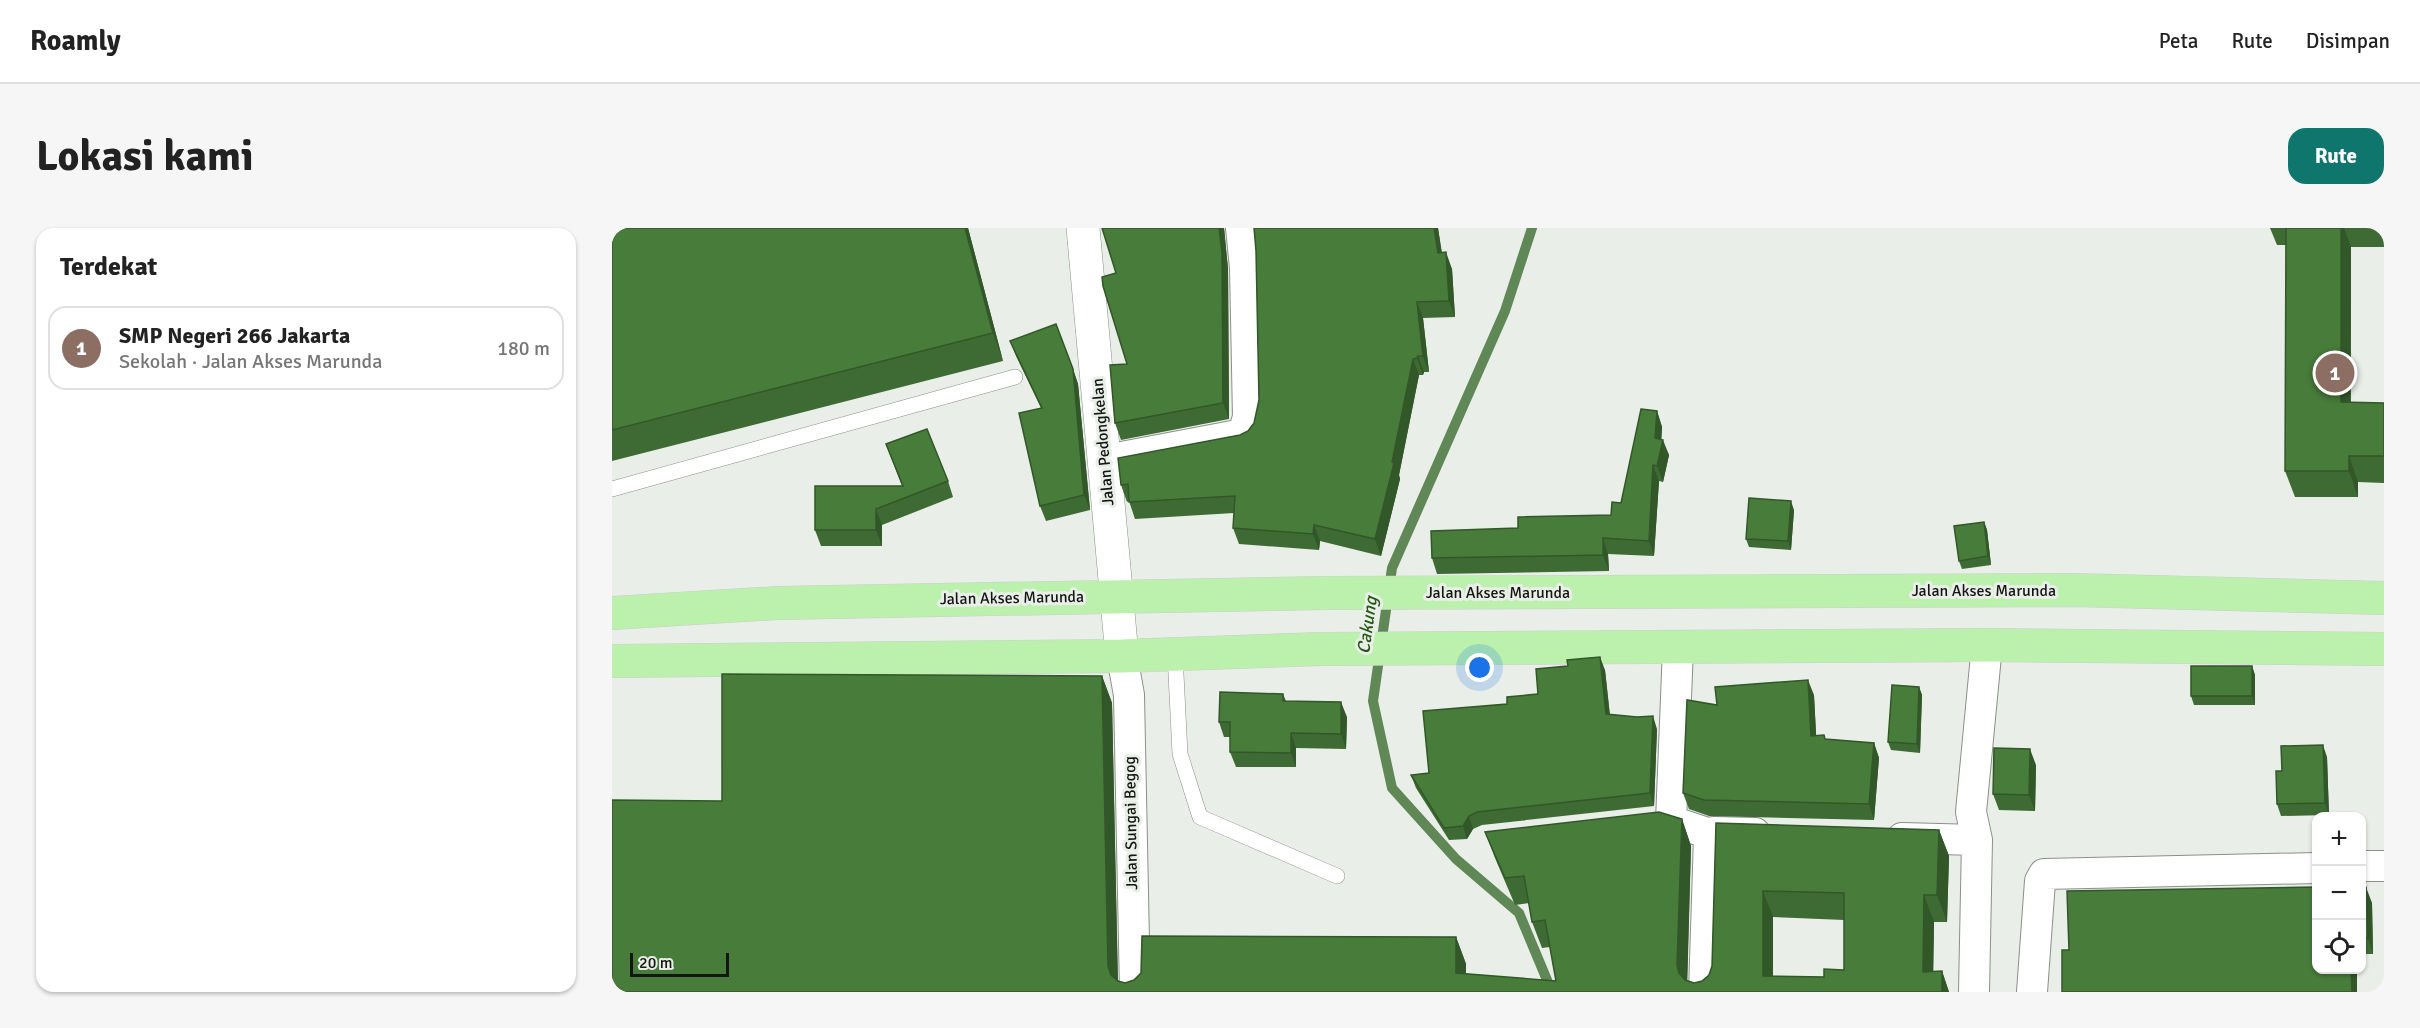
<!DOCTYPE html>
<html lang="id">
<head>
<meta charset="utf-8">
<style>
	body { margin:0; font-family:Signika,sans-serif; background:#f6f6f6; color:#222 }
	.controls { position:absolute; right:18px; bottom:18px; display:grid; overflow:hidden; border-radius:12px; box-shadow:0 2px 4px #0004 }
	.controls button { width:54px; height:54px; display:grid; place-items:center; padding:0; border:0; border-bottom:2px solid #e0e0e0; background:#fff; color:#222; font:30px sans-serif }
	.scale { position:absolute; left:18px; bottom:15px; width:99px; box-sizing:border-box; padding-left:6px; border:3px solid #141614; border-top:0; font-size:16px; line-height:21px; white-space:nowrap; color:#141614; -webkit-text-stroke:4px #eaeee8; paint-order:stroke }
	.you { position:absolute; left:868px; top:440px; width:21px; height:21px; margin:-15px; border:4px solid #fff; border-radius:50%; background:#1a73e8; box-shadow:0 0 0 9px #1a73e833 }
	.badge { display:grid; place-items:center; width:39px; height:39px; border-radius:50%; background:#0f766e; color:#fff; font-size:20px; font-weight:700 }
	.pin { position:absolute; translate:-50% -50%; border:3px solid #fff; box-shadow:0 2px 6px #0006 }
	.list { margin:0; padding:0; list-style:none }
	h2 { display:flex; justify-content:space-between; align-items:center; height:78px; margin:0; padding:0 24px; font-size:26px }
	h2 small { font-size:20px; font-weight:400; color:#767676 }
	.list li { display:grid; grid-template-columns:39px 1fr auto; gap:18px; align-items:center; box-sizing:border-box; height:84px; margin:0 12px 12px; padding:0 12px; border:2px solid #e0e0e0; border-radius:18px }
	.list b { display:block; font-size:22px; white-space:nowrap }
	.list p { margin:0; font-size:20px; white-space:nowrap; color:#767676 }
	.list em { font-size:20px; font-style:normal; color:#767676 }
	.icon { flex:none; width:33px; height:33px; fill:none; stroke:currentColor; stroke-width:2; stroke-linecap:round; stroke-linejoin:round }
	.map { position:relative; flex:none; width:1772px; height:764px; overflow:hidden; border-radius:18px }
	header { display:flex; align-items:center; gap:36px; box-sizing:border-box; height:84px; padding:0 30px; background:#fff; border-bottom:2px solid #e0e0e0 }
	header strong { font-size:28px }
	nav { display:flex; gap:33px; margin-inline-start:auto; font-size:21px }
	.intro { display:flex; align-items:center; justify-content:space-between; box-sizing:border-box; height:144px; padding:0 36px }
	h1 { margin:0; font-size:42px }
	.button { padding:15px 27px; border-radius:18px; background:#0f766e; color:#fff; font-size:21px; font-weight:700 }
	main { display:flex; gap:36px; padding:0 36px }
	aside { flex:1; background:#fff; border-radius:18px; box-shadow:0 2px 4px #0004 }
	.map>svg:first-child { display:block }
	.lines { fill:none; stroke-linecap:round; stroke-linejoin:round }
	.stream { stroke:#608756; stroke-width:10 }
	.service-casing { stroke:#8b8f8a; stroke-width:16 }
	.minor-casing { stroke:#8b8f8a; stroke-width:32 }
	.tertiary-casing { stroke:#8b8f8a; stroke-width:34 }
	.primary-casing { stroke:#cbcccb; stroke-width:34 }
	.service { stroke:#fff; stroke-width:15 }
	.minor { stroke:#fff; stroke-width:30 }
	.tertiary { stroke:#fff; stroke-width:33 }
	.primary { stroke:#bbf1ad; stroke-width:33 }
	.wall { fill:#3e6b33; fill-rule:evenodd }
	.shaded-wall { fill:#325729 }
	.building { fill:#487c3b; stroke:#325729; stroke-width:1.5; fill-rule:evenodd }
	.labels { text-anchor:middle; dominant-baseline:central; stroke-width:6; stroke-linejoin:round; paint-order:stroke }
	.street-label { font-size:16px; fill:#141614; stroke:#eaeee8 }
	.water-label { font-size:18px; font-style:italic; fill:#245814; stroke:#eaeee8 }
</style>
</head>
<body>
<header>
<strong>Roamly</strong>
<nav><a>Peta</a><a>Rute</a><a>Disimpan</a></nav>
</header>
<div class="intro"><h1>Lokasi kami</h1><a class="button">Rute</a></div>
<main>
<aside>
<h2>Terdekat<small></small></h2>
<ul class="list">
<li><span class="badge" style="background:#8d6e63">1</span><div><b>SMP Negeri 266 Jakarta</b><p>Sekolah · Jalan Akses Marunda</p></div><em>180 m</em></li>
</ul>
</aside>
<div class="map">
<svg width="1772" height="764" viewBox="0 0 1772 764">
	<rect width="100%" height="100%" fill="#eaeee8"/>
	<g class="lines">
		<path class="stream" d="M920,0L893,83L780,340L761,473L780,560L844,631L907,685L940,764"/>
		<defs>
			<path id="service" d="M0,261L403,149
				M563,426L568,526L588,589L725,648"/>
			<path id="minor" d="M494,232L631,206L636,189L633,40L629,0
				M1066,420L1059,593L1098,606
				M510,428L517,467L523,764
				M1290,610L1365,612
				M1750,638H1772
				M1092,764L1097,609L1102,604L1143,605
				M1362,764L1365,612L1359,584L1375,417
				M1420,764L1428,653L1432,646L1704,640"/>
			<path id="tertiary" d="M471,0L510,428"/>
			<path id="primary" d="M0,385L166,375L712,365L1461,362L1772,370
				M0,433L510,428L709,421L1375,417L1772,421"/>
		</defs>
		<use href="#service" class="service-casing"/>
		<use href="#minor" class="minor-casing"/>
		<use href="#tertiary" class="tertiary-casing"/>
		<use href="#primary" class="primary-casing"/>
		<use href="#service" class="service"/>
		<use href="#minor" class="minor"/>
		<use href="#tertiary" class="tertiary"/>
		<use href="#primary" class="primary"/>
	</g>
	<path class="wall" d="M0,0H356L391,133L0,233Z
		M612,0L616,41L617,191L509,212L503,195L515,136L504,45Z
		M642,0H826L830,25L840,41L843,89L811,90L817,144H812L811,147H807L787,247L788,251L769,328L708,313L707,322L627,316L621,300L622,285L523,291L517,273L515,274L509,257L628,207L636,203L642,195L647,172L644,23Z
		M1658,0H1772V19H1739V174L1772,175V255L1746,254V269H1683L1673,243L1674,17H1665Z
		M398,113L461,141L466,156L478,282L434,293L428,278L429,180L404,128Z
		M1045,183L1050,199L1049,211L1057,227L1051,254L1047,253L1042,328L996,326L997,343L825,346L820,330L906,300L999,287L1009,275Z
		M274,216L336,253L341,269L270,297V318H209L203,302L290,258Z
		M1182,282L1179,322L1137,319L1134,311Z
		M1372,294L1375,302L1379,337L1350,341L1347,333Z
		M1640,438L1643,447V477H1582L1579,468Z
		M993,442L998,487L1045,501L1042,578L870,597L861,601L855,611L837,612L804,560L799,547L817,545L895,476Z
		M490,448L500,475L506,753L513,755L844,709L854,736V746L944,753L938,719L930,720L920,694L917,675L903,677L883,630L873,604L1070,591L1079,618L1075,752L1082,755L1090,753L1097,747L1100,738L1104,595L1327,602L1337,628L1335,694H1322L1321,743H1330L1337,764H0L110,573ZM1161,689L1232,692V742L1212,749L1161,748Z
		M1307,459L1310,467L1308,525L1279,522L1276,514Z
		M671,466L674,473L735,489L734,521L684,520V539H624L618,524V509H612L607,494Z
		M1202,467L1204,507L1214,511L1262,515L1267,530L1262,592L1097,588L1077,581L1071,565L1105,477Z
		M1715,529L1717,587L1669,588L1665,576L1670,543Z
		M1424,537L1423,583L1387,582L1381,566Z
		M1749,659L1760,675L1761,726H1749Z"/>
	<path class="shaded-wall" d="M353,0H356L391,133L381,105Z
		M607,0H612L616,41L617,191L611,175Z
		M822,0H826L832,41L826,25Z
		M1729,0H1732L1739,19L1738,201L1729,174Z
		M834,24L840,41L843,89L837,73Z
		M805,74L811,90L817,144L811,128Z
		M806,128L812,144L811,147L805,130Z
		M801,131L807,147L787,247L788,251L769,328L763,311L780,234Z
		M461,141L466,156L478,282L472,267Z
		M1045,183L1050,199L1049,222L1051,212L1057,227L1051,254L1045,238L1043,210Z
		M1737,228L1746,254V269L1737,243Z
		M1041,237L1047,253L1042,328L1037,313Z
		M1179,273L1182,282L1179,322L1176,313Z
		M264,281L270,297V318L264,302Z
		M1372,294L1375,302L1379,337L1376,328Z
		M702,297L708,313L707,322L701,306Z
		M991,310L996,326L997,343L991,327Z
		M988,429L993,442L999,499L994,486Z
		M1640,438L1643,447V477L1640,468Z
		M490,448L500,475L506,764L496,738Z
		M1196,452L1202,467L1205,523L1199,508Z
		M1307,459L1310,467L1308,525L1305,516Z
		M729,474L735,489L734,521L729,506Z
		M1041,488L1045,501L1042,578L1038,565Z
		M679,505L684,520V539L679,525Z
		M1262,515L1267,530L1262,592L1257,576Z
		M1711,517L1715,529L1717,587L1713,575Z
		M1418,521L1424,537L1423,583L1417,567Z
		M857,588L861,601L855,611L851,598Z
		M1070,591L1079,618L1075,764L1067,745L1065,737Z
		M1327,602L1337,628L1335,694L1325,667Z
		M1754,659L1760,675L1761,726L1756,710Z
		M1151,663L1161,689V764L1151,748Z
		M1312,667L1322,694L1321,764L1311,744Z
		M844,709L854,736V764L844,745Z
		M1739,741H1745V764H1740Z
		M1330,743L1337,764H1330Z"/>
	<path class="building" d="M0,0H353L381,105L0,202Z
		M490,0H607L610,25L611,175L503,195L498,137L515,136L491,58L490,49L504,45Z
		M642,0H822L826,25L834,24L837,73L805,74L811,128H806L805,130L801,131L780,234L782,235L763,311L702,297L701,306L621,300L623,268L517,274L516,256L509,257L506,230L628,207L636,203L642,195L647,172L644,23Z
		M1674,0H1729V174L1772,175V228H1737V243H1673Z
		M444,96L461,141L472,267L428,278L407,185L430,180L398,113Z
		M1029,181L1045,183L1043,210L1051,212L1045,238L1041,237L1037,313L991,310V327L820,330L819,303L906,300V289L999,287L1000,274L1009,275Z
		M315,201L336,253L264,281V302H203V258H291L274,216Z
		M1137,270L1179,273L1176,313L1134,311Z
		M1372,294L1376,328L1347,333L1342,298Z
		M988,429L994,486L1025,489L1041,488L1038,565L865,584L857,588L851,598L832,600L799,547L817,545L811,483L895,476V469L926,466L924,441L956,438L955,432Z
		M1579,438H1640V468H1579Z
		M110,446L490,448L496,738L499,747L506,753L513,755L522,752L529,745L530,708L844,709V745L944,753L933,692L920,694L912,648L893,650L873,604L1047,584L1070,591L1065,737L1067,745L1073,752L1082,755L1090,753L1097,747L1100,738L1104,595L1327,602L1325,667H1312L1311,744L1330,743V764H0V572L110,573ZM1151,663L1232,665V742L1212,741V749L1151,748Z
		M1196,452L1199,508L1212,507L1213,511L1262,515L1257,576L1092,572L1071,565L1075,472L1105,477L1103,459Z
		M1280,457L1307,459L1305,516L1276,514Z
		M608,464L671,466V473L729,474V506L679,505V525L618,524V494H607Z
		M1711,517L1713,575L1665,576L1664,543H1670L1669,518Z
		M1382,520L1418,521L1417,567L1381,566Z
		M1704,659V741H1739L1740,764H1450V722H1457L1455,663Z
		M1749,659H1754L1756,710H1749Z"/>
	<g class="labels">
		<g class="street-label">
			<text transform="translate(491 214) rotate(-95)">Jalan Pedongkelan</text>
			<text x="1372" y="363">Jalan Akses Marunda</text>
			<text x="886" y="365">Jalan Akses Marunda</text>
			<text transform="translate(400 370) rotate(-1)">Jalan Akses Marunda</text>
			<text transform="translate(519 595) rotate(-91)">Jalan Sungai Begog</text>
		</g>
		<g class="water-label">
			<text transform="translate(755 397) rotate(-82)">Cakung</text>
		</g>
	</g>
</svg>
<div class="controls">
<button>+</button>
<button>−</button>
<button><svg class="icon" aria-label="locate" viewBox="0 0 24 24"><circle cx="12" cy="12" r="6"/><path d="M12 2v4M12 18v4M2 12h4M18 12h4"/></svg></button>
</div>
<div class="scale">20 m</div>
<div class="you"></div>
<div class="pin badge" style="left:1723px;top:145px;background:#8d6e63">1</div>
</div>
</main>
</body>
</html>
